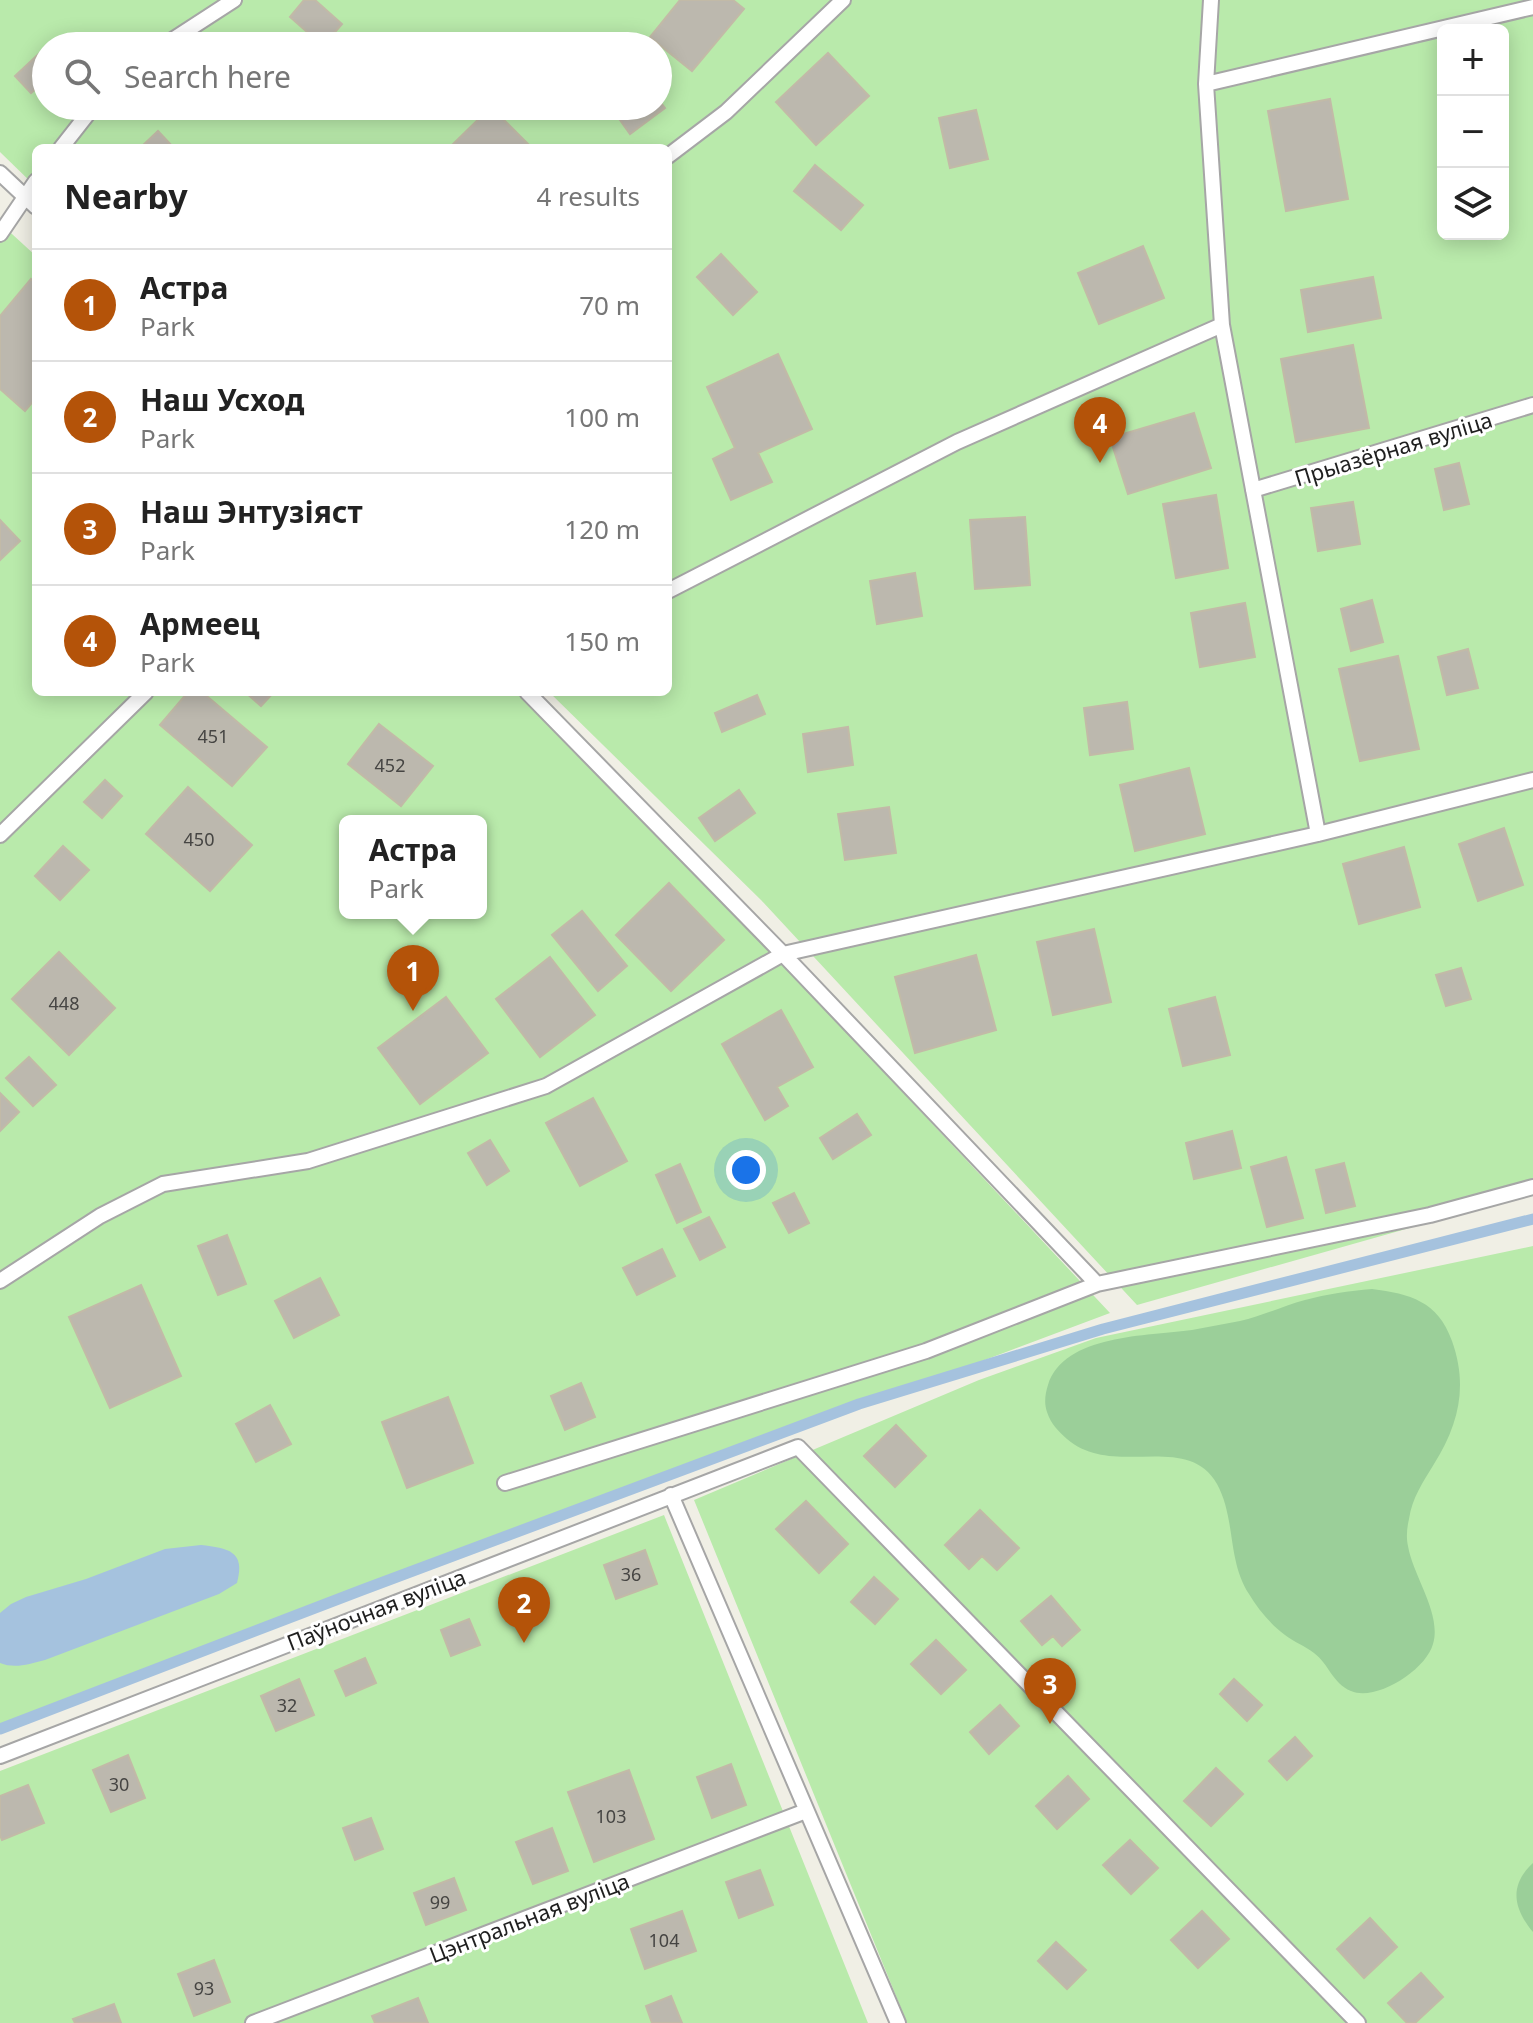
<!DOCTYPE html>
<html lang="en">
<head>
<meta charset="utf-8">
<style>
	body { margin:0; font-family:"Noto Sans",sans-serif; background:#f6f6f6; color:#222 }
	.controls { position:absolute; right:24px; top:24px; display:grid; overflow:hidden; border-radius:12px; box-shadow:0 4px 20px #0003 }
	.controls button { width:72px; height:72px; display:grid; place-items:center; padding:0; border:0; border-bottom:2px solid #e0e0e0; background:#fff; color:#222; font:40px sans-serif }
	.you { position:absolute; left:746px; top:1170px; width:28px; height:28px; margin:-20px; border:6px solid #fff; border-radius:50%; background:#1a73e8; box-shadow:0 0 0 12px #1a73e833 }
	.badge { display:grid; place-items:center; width:52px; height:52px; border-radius:50%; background:#b45309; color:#fff; font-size:26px; font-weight:700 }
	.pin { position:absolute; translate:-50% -66px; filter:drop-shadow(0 2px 4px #0008) }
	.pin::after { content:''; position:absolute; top:42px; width:28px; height:24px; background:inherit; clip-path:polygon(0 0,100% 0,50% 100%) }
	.popup { position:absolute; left:339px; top:815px; width:148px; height:104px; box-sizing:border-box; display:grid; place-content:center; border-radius:12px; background:#fff; filter:drop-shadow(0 2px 6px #0005); font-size:26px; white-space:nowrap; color:#767676 }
	.popup b { font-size:30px; color:#222 }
	.popup::after { content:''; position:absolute; left:50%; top:100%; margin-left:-16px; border:16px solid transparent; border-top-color:#fff }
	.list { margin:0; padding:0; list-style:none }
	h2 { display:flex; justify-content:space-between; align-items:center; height:104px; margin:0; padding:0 32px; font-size:34px }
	h2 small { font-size:26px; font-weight:400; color:#767676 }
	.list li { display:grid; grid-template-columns:52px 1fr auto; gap:24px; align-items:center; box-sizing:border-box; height:112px; padding:0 32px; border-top:2px solid #e0e0e0 }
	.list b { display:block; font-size:30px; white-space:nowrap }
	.list p { margin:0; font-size:26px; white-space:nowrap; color:#767676 }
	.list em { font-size:26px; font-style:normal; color:#767676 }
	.icon { flex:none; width:44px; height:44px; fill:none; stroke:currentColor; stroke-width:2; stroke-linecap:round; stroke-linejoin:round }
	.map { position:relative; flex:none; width:1533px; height:2023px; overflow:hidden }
	.search { position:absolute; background:#fff; box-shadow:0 4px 20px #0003; left:32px; top:32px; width:640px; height:88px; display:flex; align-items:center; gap:20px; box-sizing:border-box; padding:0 28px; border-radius:44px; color:#767676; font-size:30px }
	.panel { position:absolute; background:#fff; box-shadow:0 4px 20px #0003; left:32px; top:144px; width:640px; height:552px; border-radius:12px }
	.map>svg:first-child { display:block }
	.grass { fill:#b9eaab; fill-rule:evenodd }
	.forest { fill:#9bcf99 }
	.water { fill:#a5c2de }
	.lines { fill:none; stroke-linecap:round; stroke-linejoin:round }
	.stream { stroke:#a5c2de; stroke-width:11 }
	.building { fill:#bcb8ae; stroke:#c2baa7; stroke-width:2 }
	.lane-casing { stroke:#a6a6a6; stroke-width:18 }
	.lane { stroke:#fff; stroke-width:14 }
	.labels { text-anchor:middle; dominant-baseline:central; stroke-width:6; stroke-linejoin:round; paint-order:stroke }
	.number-label { font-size:18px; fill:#464543 }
	.street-label { font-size:22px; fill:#1f1f1f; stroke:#fff }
</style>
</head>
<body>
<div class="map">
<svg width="1533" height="2023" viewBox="0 0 1533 2023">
	<rect width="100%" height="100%" fill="#f0efe5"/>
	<path class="grass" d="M0,0H1533V1193L1137,1305L761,900L549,692H668V148H36V187L0,152ZM1443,30H1503V234H1443ZM46,46H658V106H46Z
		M0,223L36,256V692H523L543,709L1110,1313L0,1730ZM345,821H481V913H345Z
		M1533,1246V2023H907L694,1500L979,1380L1096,1338Z
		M664,1515L868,2023H0V1771Z"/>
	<path class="forest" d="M1372,1289C1410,1294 1438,1301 1452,1341C1468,1386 1459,1424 1434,1464C1423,1482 1412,1498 1409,1519C1407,1527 1406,1538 1408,1546C1413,1576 1442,1614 1433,1644C1426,1670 1376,1702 1351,1691C1332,1683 1329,1664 1314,1653C1305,1646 1294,1642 1285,1635C1271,1625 1258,1609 1249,1594C1227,1560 1236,1519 1217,1484C1187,1431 1113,1479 1067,1439C1058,1431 1051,1424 1047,1412C1044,1404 1045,1394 1048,1385C1064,1334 1148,1336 1192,1330C1208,1327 1224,1324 1240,1321C1262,1316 1283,1306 1305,1300C1327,1294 1349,1291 1372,1289Z
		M1533,1863V1932C1513,1908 1509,1885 1533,1863Z"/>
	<path class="water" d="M201,1545C228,1548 246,1551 237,1583L219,1594L45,1660C29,1664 15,1669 0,1663V1613L11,1604L26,1597L86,1579L165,1549Z"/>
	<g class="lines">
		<path class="stream" d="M0,1729L362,1590L859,1404L1103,1329L1533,1219"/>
	</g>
	<path class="building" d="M304,0H315L342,24L323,46L290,17Z
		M680,0H733L744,9L692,71L650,37Z
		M44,49L46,51V80L31,93L15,76Z
		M828,53L869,96L816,145L776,102Z
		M658,99L665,108L630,134L610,106H658Z
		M1330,99L1348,199L1286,211L1268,111Z
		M491,107L532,148H449Z
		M976,110L988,159L950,168L939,118Z
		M158,131L174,148H140Z
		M815,165L863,205L841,230L794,191Z
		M1143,246L1164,298L1099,324L1078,273Z
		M721,254L757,292L733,315L697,277Z
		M1373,277L1381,318L1308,332L1301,290Z
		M31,279L36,283V398L25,411L0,389V316Z
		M1353,345L1369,428L1296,442L1281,359Z
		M778,354L812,429L758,453L772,482L731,500L713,459L735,448L707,387Z
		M1194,413L1211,468L1128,494L1110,438Z
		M1459,463L1469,504L1444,510L1435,469Z
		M1216,495L1228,568L1176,578L1163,504Z
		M1353,502L1360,544L1318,551L1311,508Z
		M1025,517L1030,585L975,589L970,520Z
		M0,520L20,541L0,560Z
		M915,573L922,616L877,624L870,581Z
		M1372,600L1383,642L1351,651L1341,609Z
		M1245,603L1255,657L1200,667L1191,613Z
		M1468,649L1478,688L1447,695L1438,657Z
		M1398,656L1419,749L1360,761L1339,669Z
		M188,692H202L267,747L232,786L160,725Z
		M245,692H274L261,706Z
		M757,695L765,714L722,732L715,713Z
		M1127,702L1133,749L1090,755L1084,708Z
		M379,724L433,766L401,806L348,764Z
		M848,727L853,765L808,772L803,734Z
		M1189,768L1205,834L1135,851L1120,785Z
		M105,780L122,796L102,818L84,802Z
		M188,787L252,845L210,891L146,834Z
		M739,790L755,813L715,841L699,818Z
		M889,807L896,853L845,860L838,814Z
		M1504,828L1523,885L1478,901L1459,844Z
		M63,846L89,870L60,900L35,876Z
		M1404,847L1420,907L1359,924L1343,864Z
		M669,883L724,940L671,991L616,935Z
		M582,911L627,966L598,991L552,935Z
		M1094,929L1111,1002L1053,1015L1037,942Z
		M59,952L115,1008L69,1055L12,999Z
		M976,955L996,1030L915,1053L895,977Z
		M550,957L595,1015L540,1057L496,999Z
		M1461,968L1471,999L1446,1006L1436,975Z
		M446,997L488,1053L420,1104L378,1048Z
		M1215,997L1230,1055L1183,1066L1169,1009Z
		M781,1010L813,1067L777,1087L788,1106L765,1120L722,1044Z
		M29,1057L56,1085L33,1106L6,1078Z
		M0,1093L19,1112L0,1131Z
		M593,1098L627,1161L580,1186L546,1123Z
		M857,1114L871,1135L833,1159L820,1138Z
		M1232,1131L1241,1168L1194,1179L1186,1143Z
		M490,1140L509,1171L487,1185L468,1153Z
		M1286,1157L1303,1218L1267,1227L1251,1167Z
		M1344,1163L1355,1206L1326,1213L1316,1170Z
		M680,1164L701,1212L677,1223L656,1175Z
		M794,1193L809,1223L789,1233L773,1203Z
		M709,1217L725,1247L700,1260L684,1229Z
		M227,1235L246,1284L218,1295L198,1246Z
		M662,1249L675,1276L637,1295L623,1268Z
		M320,1278L339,1315L294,1338L275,1301Z
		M141,1285L181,1376L110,1408L69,1317Z
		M581,1383L595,1417L565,1430L551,1396Z
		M448,1397L473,1463L407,1488L382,1422Z
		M270,1405L291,1444L256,1462L236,1424Z
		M896,1425L926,1456L895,1487L864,1456Z
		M806,1501L848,1544L819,1573L776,1529Z
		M980,1510L1019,1548L997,1570L982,1556L969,1569L945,1545Z
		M645,1550L657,1584L616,1599L604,1565Z
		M874,1577L898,1599L875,1624L851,1602Z
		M1051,1596L1080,1630L1062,1646L1053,1636L1042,1645L1021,1621Z
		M469,1619L480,1645L451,1656L441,1630Z
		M936,1640L966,1670L941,1694L911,1664Z
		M365,1658L376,1683L346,1696L335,1671Z
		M299,1679L314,1715L276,1731L261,1696Z
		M1234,1679L1262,1705L1247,1721L1220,1694Z
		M1000,1705L1019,1726L989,1754L970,1732Z
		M1295,1737L1312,1756L1287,1780L1269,1761Z
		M128,1755L145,1798L111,1812L93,1770Z
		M731,1764L746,1805L712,1818L697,1777Z
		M1216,1768L1243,1794L1211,1826L1184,1801Z
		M629,1770L654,1839L594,1862L568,1792Z
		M1068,1776L1089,1799L1057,1829L1036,1806Z
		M28,1785L44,1823L2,1840L0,1835V1796Z
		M371,1818L383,1849L355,1860L343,1828Z
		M552,1828L568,1871L533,1884L516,1842Z
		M1130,1840L1158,1868L1131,1894L1103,1865Z
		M760,1870L773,1905L739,1918L726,1882Z
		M454,1878L466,1910L426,1925L414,1893Z
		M682,1911L696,1951L645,1969L631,1929Z
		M1202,1911L1229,1939L1198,1968L1171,1940Z
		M1370,1918L1397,1947L1364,1978L1337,1949Z
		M1056,1942L1086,1970L1067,1989L1038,1961Z
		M214,1960L230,2002L194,2016L178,1974Z
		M1421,1973L1443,1997L1415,2023H1407L1388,2003Z
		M671,1996L682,2023H652L646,2006Z
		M418,1998L428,2023H375L372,2016Z
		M114,2004L121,2023H75L73,2019Z"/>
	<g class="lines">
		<defs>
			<path id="lane" d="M1211,0L1206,84L1222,325L1318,834
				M163,46L234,0
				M1206,84L1533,7
				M61,148L94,106
				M668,156L726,112L843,0
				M0,173L36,207
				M0,234L36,181
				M1253,490L1533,405
				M668,591L957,442L1222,325
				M527,692L783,954L1097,1284
				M0,835L146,692
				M0,1281L100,1216L163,1184L308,1161L546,1086L783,954L1318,834L1533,780
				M505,1483L926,1351L1097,1284L1430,1215L1533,1187
				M671,1495L898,2023
				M0,1756L798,1447L1358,2023
				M253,2023L806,1811"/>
		</defs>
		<use href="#lane" class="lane-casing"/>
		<use href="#lane" class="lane"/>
	</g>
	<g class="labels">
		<g class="number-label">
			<text x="213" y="736">451</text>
			<text x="390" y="765">452</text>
			<text x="199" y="839">450</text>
			<text x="64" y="1003">448</text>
			<text x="631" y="1574">36</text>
			<text x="287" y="1705">32</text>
			<text x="119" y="1784">30</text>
			<text x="611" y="1816">103</text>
			<text x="440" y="1902">99</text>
			<text x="664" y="1940">104</text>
			<text x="204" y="1988">93</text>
		</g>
		<g class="street-label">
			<text transform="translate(1393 448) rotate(-17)">Прыазёрная вуліца</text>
			<text transform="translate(376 1609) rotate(-21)">Паўночная вуліца</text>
			<text transform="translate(529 1917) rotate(-21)">Цэнтральная вуліца</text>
		</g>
	</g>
</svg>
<div class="controls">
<button>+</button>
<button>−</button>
<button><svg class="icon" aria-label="layers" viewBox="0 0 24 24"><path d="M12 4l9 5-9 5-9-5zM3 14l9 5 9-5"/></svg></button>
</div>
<div class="you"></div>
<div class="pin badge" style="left:413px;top:1011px">1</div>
<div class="popup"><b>Астра</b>Park</div>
<div class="pin badge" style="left:524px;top:1643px">2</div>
<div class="pin badge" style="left:1050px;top:1724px">3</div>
<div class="pin badge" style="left:1100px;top:463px">4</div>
<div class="search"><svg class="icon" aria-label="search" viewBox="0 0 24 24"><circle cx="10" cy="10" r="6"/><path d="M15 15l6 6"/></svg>Search here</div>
<section class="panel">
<h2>Nearby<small>4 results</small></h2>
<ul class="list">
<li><span class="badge">1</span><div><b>Астра</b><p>Park</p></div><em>70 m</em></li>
<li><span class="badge">2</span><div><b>Наш Усход</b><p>Park</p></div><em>100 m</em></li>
<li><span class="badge">3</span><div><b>Наш Энтузіяст</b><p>Park</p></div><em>120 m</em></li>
<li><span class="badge">4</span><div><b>Армеец</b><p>Park</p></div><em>150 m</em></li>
</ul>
</section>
</div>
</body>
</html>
